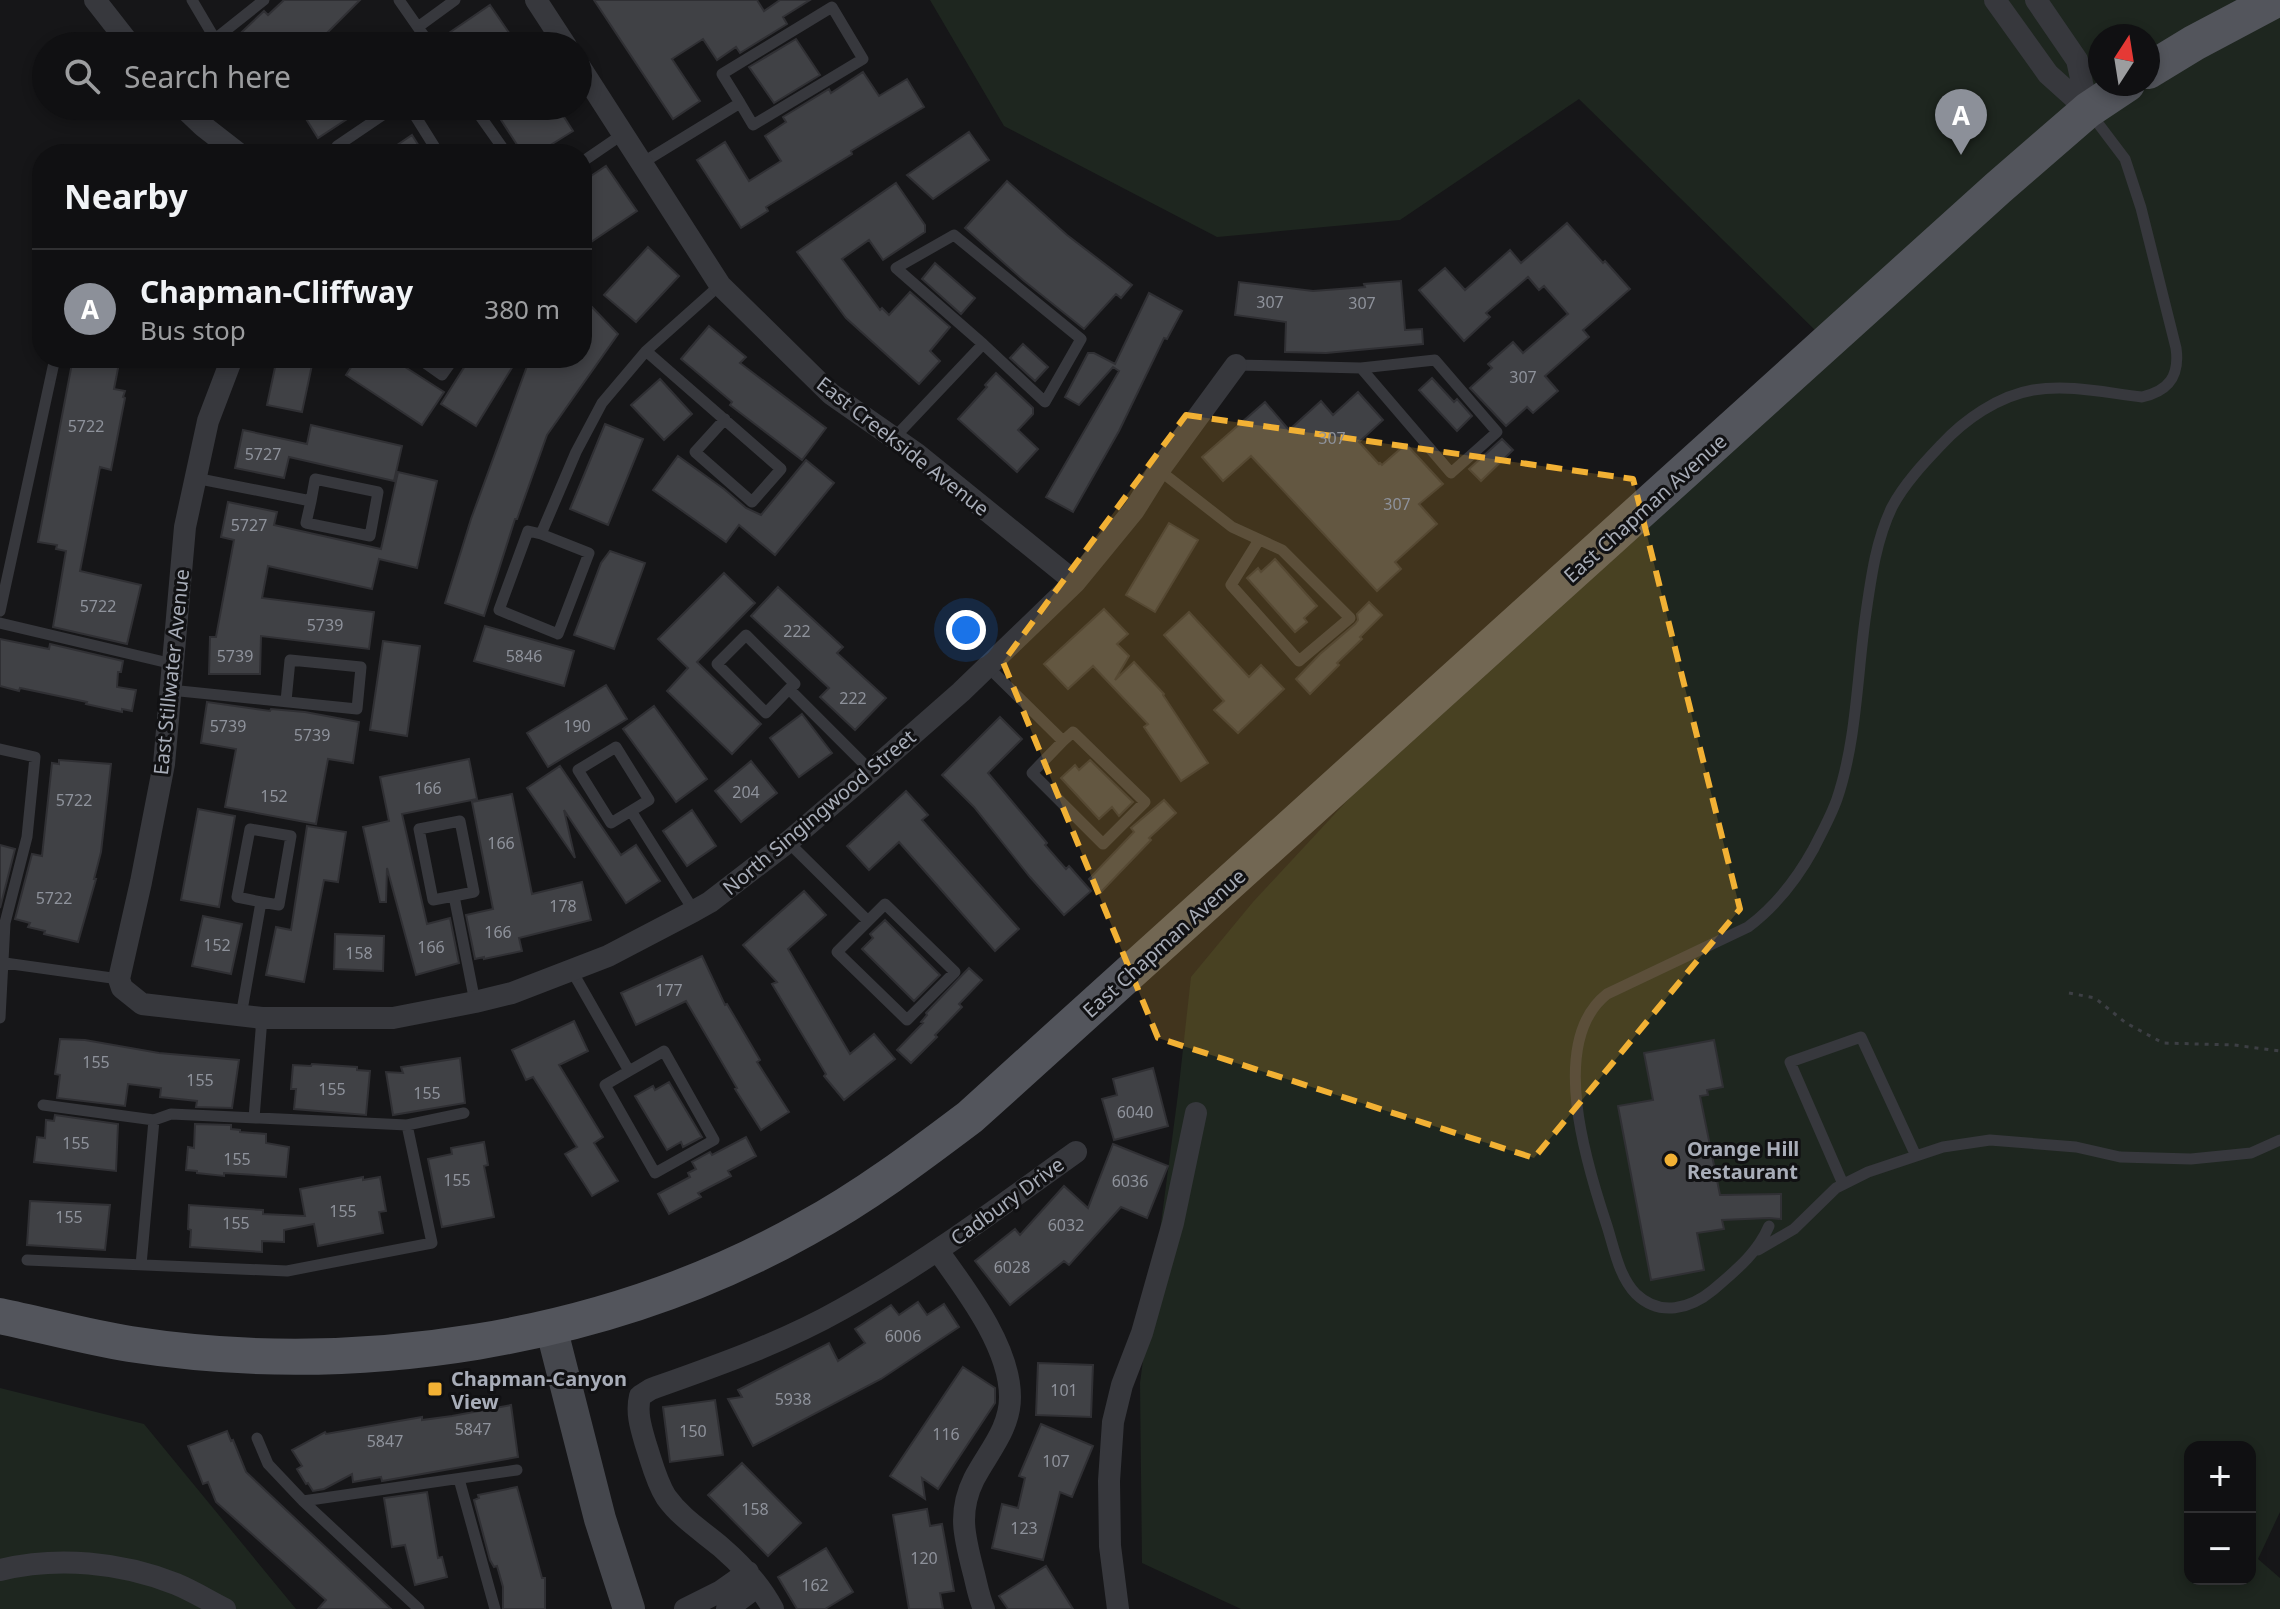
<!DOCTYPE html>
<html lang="en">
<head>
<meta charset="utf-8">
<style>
	body { margin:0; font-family:"Noto Sans",sans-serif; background:#19191b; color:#f1f3f6 }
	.controls { position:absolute; right:24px; bottom:24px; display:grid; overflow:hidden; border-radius:16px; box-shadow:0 4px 12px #0003 }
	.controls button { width:72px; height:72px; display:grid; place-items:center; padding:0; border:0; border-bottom:2px solid #303032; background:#101012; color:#f1f3f6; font:40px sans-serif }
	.compass { position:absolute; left:2088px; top:24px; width:72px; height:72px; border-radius:50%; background:#101012; box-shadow:0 4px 12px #0003; rotate:12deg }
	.you { position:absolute; left:966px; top:630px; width:28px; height:28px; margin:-20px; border:6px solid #fff; border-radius:50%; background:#1a73e8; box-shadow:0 0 0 12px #1a73e833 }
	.badge { display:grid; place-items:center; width:52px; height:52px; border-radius:50%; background:#8c9099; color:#fff; font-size:26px; font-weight:700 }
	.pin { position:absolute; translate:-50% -66px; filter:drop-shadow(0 2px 4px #0008) }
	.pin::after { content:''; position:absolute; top:42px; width:28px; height:24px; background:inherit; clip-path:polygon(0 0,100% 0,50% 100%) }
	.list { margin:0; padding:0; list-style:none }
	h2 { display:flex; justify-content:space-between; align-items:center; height:104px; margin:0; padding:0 32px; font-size:34px }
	h2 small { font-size:26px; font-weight:400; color:#9c9d9f }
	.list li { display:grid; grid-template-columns:52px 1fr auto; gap:24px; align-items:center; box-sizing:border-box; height:120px; padding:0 32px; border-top:2px solid #303032 }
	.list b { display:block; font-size:30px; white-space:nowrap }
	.list p { margin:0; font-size:26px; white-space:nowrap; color:#9c9d9f }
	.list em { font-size:26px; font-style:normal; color:#9c9d9f }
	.icon { flex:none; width:44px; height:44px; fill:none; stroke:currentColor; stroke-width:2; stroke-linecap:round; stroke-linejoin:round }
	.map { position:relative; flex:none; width:2280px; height:1609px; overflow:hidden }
	.search { position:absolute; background:#101012; box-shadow:0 4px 12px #0003; left:32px; top:32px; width:560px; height:88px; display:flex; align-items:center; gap:20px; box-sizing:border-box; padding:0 28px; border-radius:44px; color:#9c9d9f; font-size:30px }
	.panel { position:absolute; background:#101012; box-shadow:0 4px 12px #0003; left:32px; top:144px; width:560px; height:224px; border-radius:32px }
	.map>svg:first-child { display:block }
	.green { fill:#1e261f; fill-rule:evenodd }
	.building { fill:#404145; stroke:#303034; stroke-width:2 }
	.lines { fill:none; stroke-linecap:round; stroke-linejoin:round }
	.path { stroke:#3d3f44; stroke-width:3; stroke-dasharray:4 6; stroke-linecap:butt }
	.lane { stroke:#37383d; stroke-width:11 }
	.street { stroke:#37383d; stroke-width:22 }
	.secondary { stroke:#45474d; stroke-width:32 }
	.primary { stroke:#53555c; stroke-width:36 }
	.marked { fill:#f2b134; fill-opacity:0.2; stroke:#f2b134; stroke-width:6; stroke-dasharray:16 10; stroke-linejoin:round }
	.poi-dot { fill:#f2b134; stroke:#111113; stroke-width:3 }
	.labels { text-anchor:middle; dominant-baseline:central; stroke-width:6; stroke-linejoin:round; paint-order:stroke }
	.number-label { font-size:16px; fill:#8e929b }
	.street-label { font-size:20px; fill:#a8adb8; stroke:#111113 }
	.poi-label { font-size:20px; font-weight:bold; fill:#a8adb8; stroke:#111113; text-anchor:start }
</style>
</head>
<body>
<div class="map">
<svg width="2280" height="1609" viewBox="0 0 2280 1609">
	<rect width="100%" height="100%" fill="#161618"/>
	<path class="green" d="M930,0H2280V1512L2258,1559L2280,1578V1609H1241L1142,1563L1140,1383L1178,1094L1191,977L1253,902L1514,621L1820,335L1579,99L1400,220L1217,237L1004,126ZM2100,36H2148V84H2100ZM2190,1447H2250V1579H2190Z
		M0,1388L144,1424L296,1609H0Z"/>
	<path class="building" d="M284,0H360L314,46H227L264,11L268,15Z
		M594,0H757L764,11L780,0H810L783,17L787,24L740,53L736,47L717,60L703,39L672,59L700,101L673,119Z
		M490,5L518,46H453L446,35Z
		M796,39L820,75L774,103L749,67Z
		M863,72L879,96L907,79L924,107L851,151L852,154L766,207L768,211L741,228L697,160L725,142L749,181L781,161L765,136L786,122L783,117L829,89L831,93Z
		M298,106H367L318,138Z
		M492,106H557L573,131L536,154H523Z
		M969,132L989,160L933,199L907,175Z
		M412,135L424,154H384Z
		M606,166L637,211L582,248V182Z
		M1007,181L1067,235L1132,285L1121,298L1116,294L1084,329L1023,280L965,228Z
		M896,183L925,225V232L883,260L869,240L842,259L880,310L882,308L889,315L910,292L950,327L930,351L940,361L919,384L846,318L797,252Z
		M1567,223L1603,263L1605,261L1630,289L1583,330L1589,337L1545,376L1558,391L1533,413L1527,407L1506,426L1470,388L1492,368L1488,364L1513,342L1523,353L1568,314L1544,286L1539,290L1528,277L1486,313L1490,317L1464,341L1419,290L1445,268L1465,290L1510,250L1521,263Z
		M648,247L679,276L636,322L604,295Z
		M935,263L975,298L961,314L922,279Z
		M1401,281L1405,330L1422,329L1423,344L1326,353L1285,352L1286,322L1235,315L1239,282L1313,291L1365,287L1364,284Z
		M1149,293L1182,311L1167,339L1164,338L1119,431L1073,512L1046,497L1119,371L1113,367L1079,405L1065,397L1088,353H1094L1115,364Z
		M592,307L618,334L547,435L517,519H515L484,616L445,603L471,519L530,358H582V318Z
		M709,326L746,357L740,363L826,428L802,460L730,405L732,402L681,359Z
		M1023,344L1048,367L1035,381L1010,358Z
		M73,358H120L114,389L125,391L123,397L125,398L111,470L100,467L80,571L141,585L127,644L53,627L66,551L56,549L57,545L38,542Z
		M277,358L312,365L302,412L267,405Z
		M357,358H391L444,392L422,425L346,375Z
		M470,358H518L476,426L441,404Z
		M996,373L1033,408V414L1018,430L1038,449L1017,472L958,419L987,387L985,385Z
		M1432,378L1454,402L1457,399L1472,416L1457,431L1419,390Z
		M660,379L692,414L664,440L631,405Z
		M1358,392L1383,420L1359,442L1379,464L1380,463L1382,465L1406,444L1443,484L1419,504L1437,524L1395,562L1401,569L1377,591L1251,456L1223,481L1202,457L1265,402L1289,430L1321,401L1333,415Z
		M605,424L643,439L608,525L570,509Z
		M311,425L402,446L394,481L289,457L284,478L235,468L243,430L307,444Z
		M1502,439L1513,450L1481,481L1469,469Z
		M678,456L724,489L746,508L761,515L806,460L834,483L775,555L739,525L726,542L653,490Z
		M398,472L437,481L417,568L379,559L372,589L268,566L262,598L374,612L369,649L261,636L260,674H209L210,637H216L234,540L221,537L228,502L277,512L274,525L381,549Z
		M1169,523L1198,540L1155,612L1126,595Z
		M610,551L645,563L614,649L574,635L601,563Z
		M1275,559L1317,606L1304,618L1307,622L1295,632L1247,578L1258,568L1261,572Z
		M724,573L755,603L697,662L761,724L732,754L667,691L688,668L658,639Z
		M778,587L843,647L837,653L886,698L855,730L820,697L829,688L751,616Z
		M1369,602L1382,615L1360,637L1362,639L1337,663L1339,665L1310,694L1296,679L1320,654L1355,624L1358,620L1357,614Z
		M1104,609L1128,634L1117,644L1129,656L1115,680L1134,662L1164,694L1163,695L1208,763L1181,781L1144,727L1148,724L1093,666L1068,689L1044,664Z
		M1189,612L1249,677L1261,665L1284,689L1238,733L1214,710L1224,701L1164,635Z
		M485,626L574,651L564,686L474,661Z
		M0,639L49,649L50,644L123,661L121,672H118L117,687L136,690L132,711L122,709V712L86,704L87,702L20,688L19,691L0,686Z
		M383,641L420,646L407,736L370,730Z
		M606,685L627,719L548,767L527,733Z
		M207,702L270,711L271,709L305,712L359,722L353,763L328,759L316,824L225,807L236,749L201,743Z
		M654,706L707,779L676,802L623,729Z
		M802,714L832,753L799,777L770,738Z
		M1000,717L1022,739L988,773L1047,843L1045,845L1066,869L1069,866L1091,891L1064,915L1030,877L974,807L942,775Z
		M469,759L477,799L402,814L427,924L450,918L459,963L416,975L387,868L386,902H380L363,827L389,821L380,777Z
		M59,760L111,764L101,852L94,879H96L78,942L44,934L45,931L28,927L30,923L15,919L32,854L42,856L52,763L59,764Z
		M1090,760L1133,802L1119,816L1112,807L1099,819L1061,778L1075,765L1079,770Z
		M751,761L777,793L741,822L715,791Z
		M560,766L621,855L636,845L660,881L626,903L564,810L575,858L527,788Z
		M906,791L928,815L922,820L1019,929L995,951L899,842L869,870L847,846Z
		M512,794L532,894L582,882L591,920L519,938L522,951L484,959V957L475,959L466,915L493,909L472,802Z
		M1164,800L1176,813L1149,838L1151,840L1101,892L1089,879L1134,832L1131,828Z
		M198,809L235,816L219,907L181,900Z
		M692,810L716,846L687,866L663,831Z
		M307,826L346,832L338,882L324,880L304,982L266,975L276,927L291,930Z
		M0,845L15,849L0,908Z
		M804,891L826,915L788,949L850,1054L874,1034L895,1059L844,1100L824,1076L826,1074L772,984L777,982L743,945Z
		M203,916L242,924L231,974L192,966Z
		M885,920L940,975L914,1001L862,949L873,938L870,934Z
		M335,934L384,936L383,971L334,969Z
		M702,956L725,1005L727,1004L760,1060L757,1062L789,1112L761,1130L735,1089L737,1088L686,1001L636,1025L621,993Z
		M969,968L982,980L959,1004L962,1007L935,1035L937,1037L911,1063L897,1050L923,1023L921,1022L927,1015L926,1013Z
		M574,1021L588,1051L559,1065L603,1137L594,1143L618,1181L592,1196L565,1154L577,1147L533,1077L526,1080L512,1050Z
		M60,1039L85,1040L159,1053L239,1060L232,1108L196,1107L197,1101L160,1097L161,1088L128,1084L125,1106L57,1098L60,1075L55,1074Z
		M1714,1040L1723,1087L1707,1090L1708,1095L1700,1096L1720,1195L1781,1194V1219L1769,1218L1722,1220L1724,1229L1697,1233L1704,1270L1651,1280L1618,1106L1653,1100L1644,1053Z
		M460,1058L465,1103L393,1115L386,1072L403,1073L401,1067Z
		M312,1064L357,1067V1070L370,1071L366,1115L294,1109L296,1089H291L293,1065L311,1066Z
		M1153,1068L1168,1126L1114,1140L1102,1099L1117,1095L1113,1079Z
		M669,1082L702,1137L683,1147L681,1142L667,1150L635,1096L653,1086L655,1090Z
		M55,1115L118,1124L116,1171L34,1162L37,1137L45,1138L46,1120L54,1121Z
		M195,1124L231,1125V1129L240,1130V1132L266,1134V1143L289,1147L286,1177L224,1173V1176L197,1173V1171L186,1170L188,1147L194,1148Z
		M746,1137L756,1156L728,1171L731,1176L698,1193L701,1197L669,1214L658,1194L690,1177L688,1173L696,1169L692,1162L710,1152L712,1155Z
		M484,1142L488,1165L484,1166L494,1217L442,1227L428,1159L452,1154L451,1148Z
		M1113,1144L1168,1166L1147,1218L1121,1207L1069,1265L1064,1261L1010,1305L975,1261L1015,1229L1020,1235L1064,1186L1088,1208Z
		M363,1177V1180L380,1177L386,1211L379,1212L383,1233L318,1246L314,1224L284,1230V1242L262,1241V1252L190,1247L191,1230L188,1229L189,1205L263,1210V1214L305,1216L300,1189Z
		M30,1201L110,1205L105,1250L27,1245Z
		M918,1302L927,1315L944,1304L959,1327L881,1379L753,1446L728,1399L742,1397L738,1390L829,1343L838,1361L865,1343L855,1329L891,1305L899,1315Z
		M1038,1363L1093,1365L1091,1417L1036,1415Z
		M963,1367L995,1388V1403L938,1489L922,1478L925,1499L890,1476Z
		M715,1400L723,1455L670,1462L663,1407Z
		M511,1405L518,1457L382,1481L381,1477L353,1482L352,1474L324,1489L313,1491L308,1483L306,1484L297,1469L302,1466L292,1450L325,1432L326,1434L422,1417V1420L452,1416Z
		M1041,1424L1093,1446L1072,1497L1060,1492L1043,1560L992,1548L1002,1504L1018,1508L1025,1478L1019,1476Z
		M227,1431L231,1441L233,1440L246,1472L391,1609H318L326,1600L216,1502L208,1482L203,1484L188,1446Z
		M742,1463L801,1523L768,1556L708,1495Z
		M517,1487L542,1578H545V1609H503V1587L497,1566L494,1567L490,1560L474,1500L479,1498L478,1495Z
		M427,1492L438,1558L442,1557L447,1577L415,1585L405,1545L392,1547L384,1498Z
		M927,1509L930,1526L942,1524L954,1591L940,1593L943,1609H909L893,1515Z
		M826,1548L853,1592L825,1609H797L778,1577Z
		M1046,1566L1073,1609H1008L999,1596Z"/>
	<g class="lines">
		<path class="path" d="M2069,993L2095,998L2126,1023L2163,1043L2234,1045L2280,1051"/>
		<path class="lane" d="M192,0L215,39L264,0
			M399,0L431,46
			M418,27L455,0
			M409,106L439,154
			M473,106L507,154
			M337,146L396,106
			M582,162L623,134
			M642,163L740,103L753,125L863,59L832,7L722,74L740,103
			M646,351L781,469L752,502L695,452L725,419
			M418,358L442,375L454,358
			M1236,365L1361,368L1451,473L1497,432L1435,360L1361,368
			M894,438L983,344L1045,402L1081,339L954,235L896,268L983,344
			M1159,470L1232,527L1282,550L1350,618L1299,661L1231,585L1259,540
			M195,478L311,501L306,523L370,536L378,492L315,479L311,501
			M541,534L589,553L558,634L499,610L528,531L541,534L576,452L602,403L646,351L720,285
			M0,611L55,358
			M0,623L173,664
			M987,666L1063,741L1073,732L1145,802L1103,844L1032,773L1063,741
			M789,689L766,713L717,664L746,635L795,684L789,689L871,771
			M170,690L357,709L361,667L290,660L286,701
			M0,749L35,757L27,837L5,923L0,1018
			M631,811L611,823L578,770L616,747L649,800L631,811L694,911
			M788,842L868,921L885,904L955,972L907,1020L837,952L868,921
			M454,896L433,900L419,829L460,821L474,892L454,896L475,1002
			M5,963L119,979
			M572,971L629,1071L664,1051L714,1140L655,1173L605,1085L629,1071
			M241,1016L261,902L279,905L291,836L250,829L237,897L261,902
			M43,1105L154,1120L171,1114L407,1125L464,1113
			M254,1118L262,1018
			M1843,1184L1790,1062L1861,1037L1916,1156
			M1769,1226C1757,1254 1735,1271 1713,1290C1690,1309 1660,1317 1636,1294C1619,1277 1614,1248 1607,1226C1587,1166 1547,1041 1607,994L1748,927C1776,906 1797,879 1814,848C1822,832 1831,816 1837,799C1857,740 1857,674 1866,613C1871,578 1876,540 1892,507C1904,484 1923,464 1941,445C1964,420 1998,396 2033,390C2070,384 2106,393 2142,397C2169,391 2180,376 2176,348L2141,208L2125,159L2091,114
			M1758,1250L1794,1229L1836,1188L1868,1172L1943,1147L1990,1140L2076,1147L2120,1157L2191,1159L2251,1153L2280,1140
			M27,1260L287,1271L432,1243L407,1125
			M141,1265L154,1120
			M257,1438L268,1464L303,1501L419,1609
			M459,1479L495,1609
			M303,1501L517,1470"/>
		<path class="street" d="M95,0L131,46
			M536,0L566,46
			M1995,0L2048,74L2088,110
			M2036,0L2077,60L2088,110
			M578,64L720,285L831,394L917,454L1075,582
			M182,106L203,126L239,154
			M232,358L208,421L185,527L164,764L141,882L119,979L122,988L142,1004L262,1018H393L475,1002L512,993L608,956L694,911L710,902L788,842L871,771L961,692L1075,582L1134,510L1159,470L1236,365
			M938,1251C966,1290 1010,1347 1010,1397C1010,1429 988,1452 974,1479C957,1513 965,1539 974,1574C977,1586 979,1598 984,1609
			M0,1570C57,1556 121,1562 176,1584C193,1591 209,1601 225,1609
			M685,1609L721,1591L748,1572
			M727,1609L758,1586
			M773,1609C760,1585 742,1565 721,1547C702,1531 681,1518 666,1497C656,1481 652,1463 646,1445C641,1428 636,1413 640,1396L651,1389C716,1366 782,1343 842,1309C925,1263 999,1207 1076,1152
			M1118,1609L1110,1546L1109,1481L1113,1422L1122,1385L1142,1333L1173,1223L1196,1113"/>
		<path class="secondary" d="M551,1327L600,1519L629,1609"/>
		<path class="primary" d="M2148,71L2194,43L2275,0
			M0,1316C43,1325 87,1337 130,1344C356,1379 606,1341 805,1229C864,1197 917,1157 970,1117L1998,188L2088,110L2127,84"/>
	</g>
	<path class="marked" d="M1186,415L1633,479L1740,909L1534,1158L1158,1038L1003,662Z"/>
	<g class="poi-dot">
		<circle cx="1671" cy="1160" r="8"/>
		<rect x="427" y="1381" width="16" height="16" rx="4"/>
	</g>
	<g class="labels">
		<g class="number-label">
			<text x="1270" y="302">307</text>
			<text x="1362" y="303">307</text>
			<text x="1523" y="377">307</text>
			<text x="86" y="426">5722</text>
			<text x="1332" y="438">307</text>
			<text x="263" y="454">5727</text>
			<text x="1397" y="504">307</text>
			<text x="249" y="525">5727</text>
			<text x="98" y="606">5722</text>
			<text x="325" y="625">5739</text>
			<text x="797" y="631">222</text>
			<text x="235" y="656">5739</text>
			<text x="524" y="656">5846</text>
			<text x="853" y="698">222</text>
			<text x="228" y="726">5739</text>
			<text x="577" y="726">190</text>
			<text x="312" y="735">5739</text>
			<text x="428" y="788">166</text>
			<text x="746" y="792">204</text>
			<text x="274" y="796">152</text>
			<text x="74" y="800">5722</text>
			<text x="501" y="843">166</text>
			<text x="54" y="898">5722</text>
			<text x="563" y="906">178</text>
			<text x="498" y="932">166</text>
			<text x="217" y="945">152</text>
			<text x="431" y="947">166</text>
			<text x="359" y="953">158</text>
			<text x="669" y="990">177</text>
			<text x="96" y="1062">155</text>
			<text x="200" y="1080">155</text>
			<text x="332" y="1089">155</text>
			<text x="427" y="1093">155</text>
			<text x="1135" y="1112">6040</text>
			<text x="76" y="1143">155</text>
			<text x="237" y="1159">155</text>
			<text x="457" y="1180">155</text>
			<text x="1130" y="1181">6036</text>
			<text x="343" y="1211">155</text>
			<text x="69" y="1217">155</text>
			<text x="236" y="1223">155</text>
			<text x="1066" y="1225">6032</text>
			<text x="1012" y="1267">6028</text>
			<text x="903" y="1336">6006</text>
			<text x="1064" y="1390">101</text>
			<text x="793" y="1399">5938</text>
			<text x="473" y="1429">5847</text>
			<text x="693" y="1431">150</text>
			<text x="946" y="1434">116</text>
			<text x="385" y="1441">5847</text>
			<text x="1056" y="1461">107</text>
			<text x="755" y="1509">158</text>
			<text x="1024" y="1528">123</text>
			<text x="924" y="1558">120</text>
			<text x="815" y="1585">162</text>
		</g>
		<g class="street-label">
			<text transform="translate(903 446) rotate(38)">East Creekside Avenue</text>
			<text transform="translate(1645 508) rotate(-42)">East Chapman Avenue</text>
			<text transform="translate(171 672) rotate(-84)">East Stillwater Avenue</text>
			<text transform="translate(819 812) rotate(-40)">North Singingwood Street</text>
			<text transform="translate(1164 943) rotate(-42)">East Chapman Avenue</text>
			<text transform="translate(1007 1201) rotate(-36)">Cadbury Drive</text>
		</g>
		<g class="poi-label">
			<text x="1687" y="1148">Orange Hill<tspan x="1687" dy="23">Restaurant</tspan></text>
			<text x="451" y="1378">Chapman-Canyon<tspan x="451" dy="23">View</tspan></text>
		</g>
	</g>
</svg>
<div class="controls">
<button>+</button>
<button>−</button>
</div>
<svg class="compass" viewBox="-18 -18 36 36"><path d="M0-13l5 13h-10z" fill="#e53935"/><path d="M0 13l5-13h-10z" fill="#9c9d9f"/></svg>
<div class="you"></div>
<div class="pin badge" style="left:1961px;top:155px">A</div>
<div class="search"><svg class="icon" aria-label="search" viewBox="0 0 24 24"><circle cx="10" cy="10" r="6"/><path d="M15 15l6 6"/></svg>Search here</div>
<section class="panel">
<h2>Nearby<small></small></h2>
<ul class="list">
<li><span class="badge">A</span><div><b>Chapman-Cliffway</b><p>Bus stop</p></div><em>380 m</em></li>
</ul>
</section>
</div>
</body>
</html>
